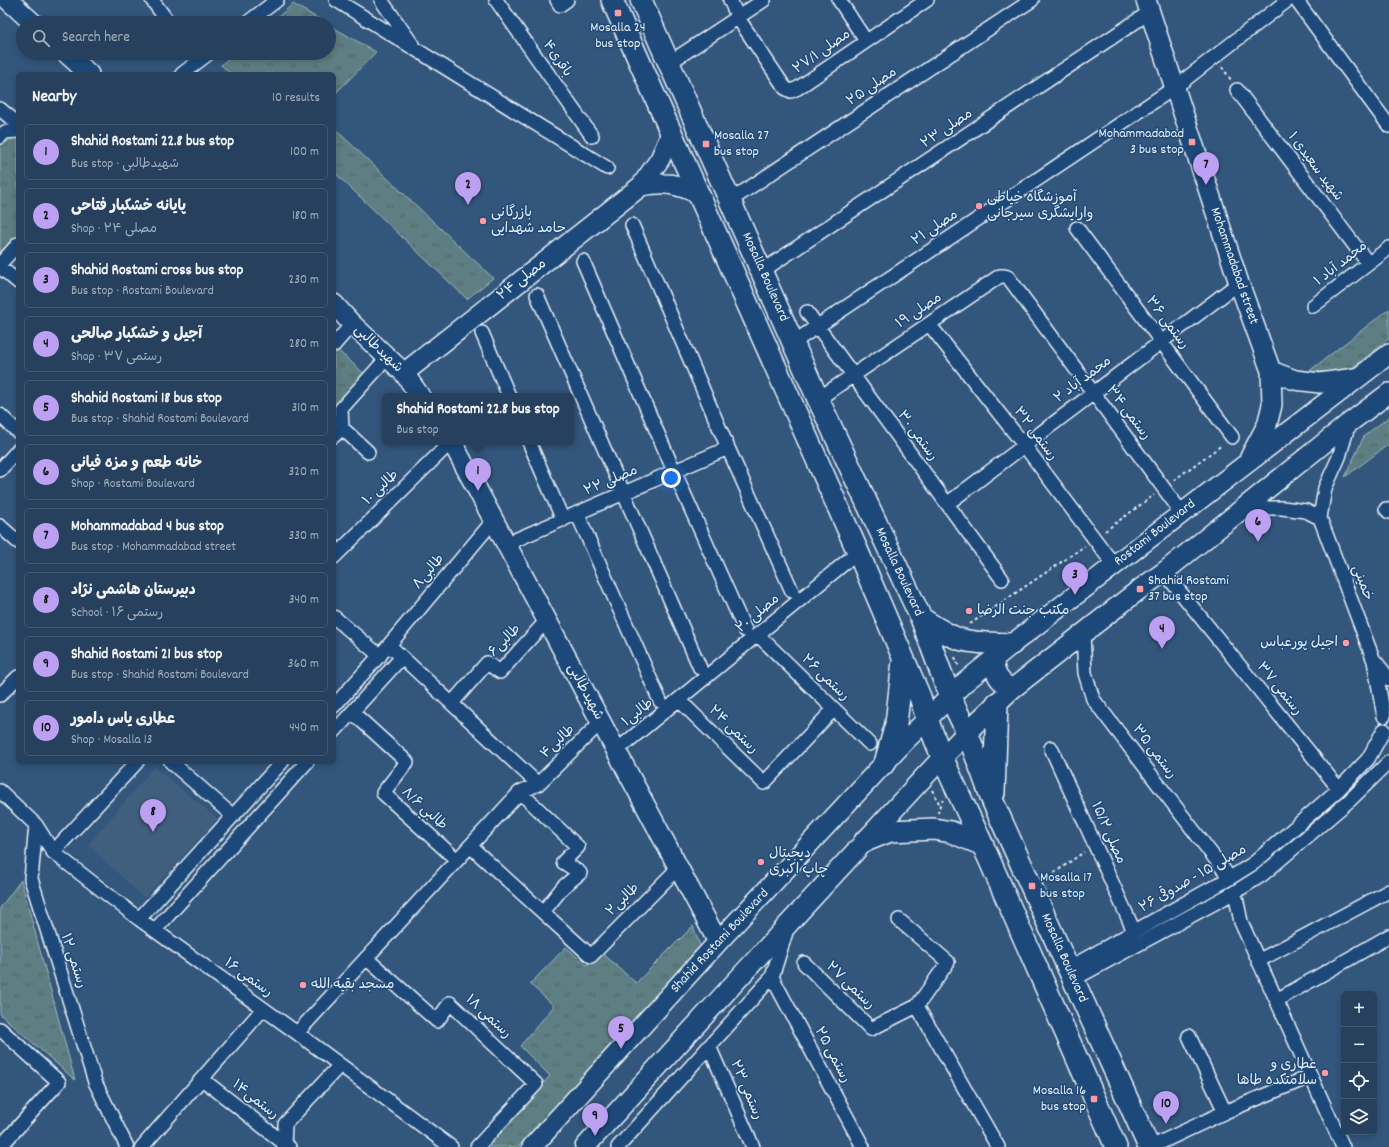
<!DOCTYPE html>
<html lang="en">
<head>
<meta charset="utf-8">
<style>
	body { margin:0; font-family:Dekko,"Playpen Sans Arabic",sans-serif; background:#2e4763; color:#f1f3f6 }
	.controls { position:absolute; right:12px; bottom:12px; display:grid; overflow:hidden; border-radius:6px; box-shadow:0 2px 6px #0003 }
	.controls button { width:36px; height:36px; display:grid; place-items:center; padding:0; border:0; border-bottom:1px solid #425972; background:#26405d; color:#f1f3f6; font:20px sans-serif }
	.you { position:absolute; left:671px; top:478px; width:14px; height:14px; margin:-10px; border:3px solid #fff; border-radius:50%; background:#1a73e8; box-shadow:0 0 0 6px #1a73e833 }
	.badge { display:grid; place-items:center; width:26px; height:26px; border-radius:50%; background:#bca0f2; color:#111; font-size:13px; font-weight:700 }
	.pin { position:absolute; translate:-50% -33px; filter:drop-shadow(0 1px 2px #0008) }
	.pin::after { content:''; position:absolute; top:21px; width:14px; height:12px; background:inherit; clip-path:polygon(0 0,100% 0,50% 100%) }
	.popup { position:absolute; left:382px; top:393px; width:192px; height:52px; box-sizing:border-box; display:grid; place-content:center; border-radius:6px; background:#26405d; filter:drop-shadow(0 1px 3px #0005); font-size:13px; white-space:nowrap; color:#a4afbc }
	.popup b { font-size:15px; color:#f1f3f6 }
	.popup::after { content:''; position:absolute; left:50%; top:100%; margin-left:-8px; border:8px solid transparent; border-top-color:#26405d }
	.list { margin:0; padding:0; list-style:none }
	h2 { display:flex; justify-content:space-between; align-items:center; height:52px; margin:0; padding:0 16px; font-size:17px }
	h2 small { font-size:13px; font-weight:400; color:#a4afbc }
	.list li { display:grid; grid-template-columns:26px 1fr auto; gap:12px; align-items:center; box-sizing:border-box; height:56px; margin:0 8px 8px; padding:0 8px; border:1px solid #425972; border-radius:6px }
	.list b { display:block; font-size:15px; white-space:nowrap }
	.list p { margin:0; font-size:13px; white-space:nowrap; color:#a4afbc }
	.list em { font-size:13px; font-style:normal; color:#a4afbc }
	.icon { flex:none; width:22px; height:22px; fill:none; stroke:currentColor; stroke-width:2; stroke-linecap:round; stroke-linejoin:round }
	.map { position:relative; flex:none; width:1389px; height:1147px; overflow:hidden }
	.search { position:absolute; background:#26405d; box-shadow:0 2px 6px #0003; left:16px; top:16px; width:320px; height:44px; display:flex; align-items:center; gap:10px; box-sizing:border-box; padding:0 14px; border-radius:22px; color:#a4afbc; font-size:15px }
	.panel { position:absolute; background:#26405d; box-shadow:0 2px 6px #0003; left:16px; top:72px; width:320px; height:692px; border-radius:6px }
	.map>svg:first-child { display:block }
	.built { fill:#415f7e }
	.grass { fill:url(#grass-tufts); stroke:#a2b8bd }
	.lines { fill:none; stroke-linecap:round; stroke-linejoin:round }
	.street-casing { stroke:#e8f1f8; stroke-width:16 }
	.secondary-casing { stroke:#e8f1f8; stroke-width:22 }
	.primary-casing { stroke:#e8f1f8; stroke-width:24 }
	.path { stroke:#e8f1f8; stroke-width:2; stroke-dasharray:3 3; stroke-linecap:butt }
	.street { stroke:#1f4a7a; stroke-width:13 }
	.secondary { stroke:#1f4a7a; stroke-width:19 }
	.primary { stroke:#1f4a7a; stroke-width:21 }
	.poi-dot { fill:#ff9aa2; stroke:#1f4a7a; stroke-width:1.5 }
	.labels { text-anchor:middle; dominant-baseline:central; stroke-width:3; stroke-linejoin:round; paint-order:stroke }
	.poi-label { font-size:14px; fill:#e8f1f8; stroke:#1f4a7a; text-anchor:start }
	.street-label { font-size:14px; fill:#e8f1f8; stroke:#1f4a7a }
</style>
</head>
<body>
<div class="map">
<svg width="1389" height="1147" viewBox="0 0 1389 1147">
	<defs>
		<pattern id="grass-tufts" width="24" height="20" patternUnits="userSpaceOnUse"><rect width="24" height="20" fill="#5d7e82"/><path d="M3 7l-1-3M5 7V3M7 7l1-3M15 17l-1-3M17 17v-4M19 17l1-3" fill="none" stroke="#536669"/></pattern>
	</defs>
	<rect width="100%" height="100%" fill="#33567c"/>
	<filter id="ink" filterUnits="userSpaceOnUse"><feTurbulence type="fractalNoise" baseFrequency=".025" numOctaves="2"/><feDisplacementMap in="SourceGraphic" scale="8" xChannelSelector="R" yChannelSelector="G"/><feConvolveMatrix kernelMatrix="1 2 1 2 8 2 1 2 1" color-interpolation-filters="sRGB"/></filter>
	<g filter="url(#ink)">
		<path class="built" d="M154,767L218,819L144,898L88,845Z"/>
		<path class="grass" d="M293,4L326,23H271Z
			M329,25L376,52L334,95V74H231L221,65L235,53H329Z
			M334,128L493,278L467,299L334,172Z
			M18,135V235L0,255V141L5,136Z
			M1389,309V339L1347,372H1308Z
			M334,347L367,376L334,412Z
			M1389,417V444L1345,477L1364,436Z
			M21,880L75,1080L0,1014V908Z
			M693,926L700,946L518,1147H485L550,1076L520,1046L554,1006L530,984L566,947L586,965L601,952L636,983Z"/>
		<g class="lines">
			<defs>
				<path id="street" d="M152,0L169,23
					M336,0L607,168
					M381,0L412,44
					M496,0L592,136
					M557,0L560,5L567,0
					M730,0L738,18L785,88L791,91L798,88L927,0
					M839,0L866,41
					M1296,0L1389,126
					M247,23L277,0
					M669,63L764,0
					M182,74L209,53
					M1237,90L1368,263
					M0,109L18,124
					M0,137L5,132L18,131
					M731,200L1032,0
					M632,225L728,448L792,591
					M1077,228L1232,437
					M583,261L674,471L745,630
					M0,264L18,244
					M0,267L18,282
					M762,271L1150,12
					M537,295L700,668
					M1313,306L1389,248
					M807,312L1002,579
					M929,324L1024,445L1114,565
					M482,333L509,396
					M794,342L1174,88L1288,0
					M334,345L352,324
					M818,399L1000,276H1004L1008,277L1182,513
					M0,415L18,432
					M342,428L368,452
					M334,436L342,428L341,409L387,358
					M529,442L563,520
					M0,470L18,450
					M947,504L1239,283
					M1243,508H1282L1306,511L1320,518L1325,488L1339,457L1349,423
					M1386,509L1389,512
					M577,513L660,701
					M1320,518L1374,661L1384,716
					M0,526L18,542
					M506,544L728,448
					M334,557L451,442
					M1164,572L1339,789
					M334,617L380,656
					M1083,634L1085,673L1093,699L1230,878
					M758,635L870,744
					M389,645L538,784
					M1376,662L1389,679
					M0,695L18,677
					M679,700L764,783L834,709
					M452,703L487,663L500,672L547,620
					M334,706L389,645L494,520
					M352,712L407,762L383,793L457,860
					M334,732L402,657
					M1051,748L1134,931
					M616,751L858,552
					M171,762L233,816
					M0,791L36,825L31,879L95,1082L127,1147
					M520,792L578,847L563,862L580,873L563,887L543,912
					M36,825L53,852L139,919L297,1033L451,1147
					M470,846L591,956L678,868
					M53,852L137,762
					M1235,892L1241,922L1343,1147
					M139,919L282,762
					M155,930L307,762
					M366,958L437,1021L450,1003L536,1084L477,1147
					M1258,961L1389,891
					M804,963L871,1029L917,1006L948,962L899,920
					M1069,968L1230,878L1254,863L1339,789L1368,759L1384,730
					M772,977L863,1147
					M1074,979L1235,892L1262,875L1350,800L1389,762
					M1277,1000L1389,936
					M917,1006L998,1147
					M0,1029L59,1082L0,1147
					M297,1033L520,792L538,784L601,722
					M1189,1036L1225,1112
					M709,1046L753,1147
					M202,1079L289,1147
					M142,1147L263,1009
					M284,1147L285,1124L340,1065
					M618,1147L772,977L787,929
					M1151,1147L1225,1112L1311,1076"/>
				<path id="secondary" d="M8,0L33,23
					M1146,0L1239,283L1271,371L1272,405L1267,425L1250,457
					M66,53L89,74
					M641,186C666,182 674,183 697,193
					M334,304L352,324L404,373L420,396
					M1271,371L1295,380L1320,383L1355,378
					M404,373L641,186L660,159L671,134
					M452,442L718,942
					M994,658C993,673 999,682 1012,689
					M532,1147L718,942L905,741L965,682L1012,644L1389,354
					M585,1147C674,1049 763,951 853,854C905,798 955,741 1012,689L1140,589L1164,572L1349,423L1389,393"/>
				<path id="primary" d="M612,0L858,552L920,697C937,754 965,805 989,859C1031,955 1073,1051 1116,1147
					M641,0L818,399L921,618L950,697L967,732L993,802L1149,1147
					M921,618C933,626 945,634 959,639C975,644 995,643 1012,644
					M885,763L896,724L903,661
					M994,793L997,703
					M865,841L890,831L934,829L951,832L983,845"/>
			</defs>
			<use href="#street" class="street-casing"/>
			<use href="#secondary" class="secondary-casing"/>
			<use href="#primary" class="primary-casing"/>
			<path class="path" d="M1222,67L1231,80
				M1174,480L1222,445
				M1105,531L1154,495
				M970,624L1085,546
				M955,657L959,667
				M932,790L940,805
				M938,813L940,805L943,800
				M1054,873L1084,852"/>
			<use href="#street" class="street"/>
			<use href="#secondary" class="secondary"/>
			<use href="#primary" class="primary"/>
		</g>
	</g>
	<g class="poi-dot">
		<rect x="614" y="9" width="8" height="8" rx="2"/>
		<rect x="1188" y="138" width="8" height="8" rx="2"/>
		<rect x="702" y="140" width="8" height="8" rx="2"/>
		<circle cx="979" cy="206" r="4"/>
		<circle cx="483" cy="221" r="4"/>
		<rect x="1136" y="585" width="8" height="8" rx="2"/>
		<circle cx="969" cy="611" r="4"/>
		<circle cx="1346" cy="643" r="4"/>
		<circle cx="761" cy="862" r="4"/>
		<rect x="1028" y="882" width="8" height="8" rx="2"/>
		<circle cx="303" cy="985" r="4"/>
		<circle cx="1325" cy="1073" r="4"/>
		<rect x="1090" y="1095" width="8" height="8" rx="2"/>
	</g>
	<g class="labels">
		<g class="poi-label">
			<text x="618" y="28" text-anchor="middle">Mosalla 24<tspan x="618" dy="16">bus stop</tspan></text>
			<text x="1184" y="134" text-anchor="end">Mohammadabad<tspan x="1184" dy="16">3 bus stop</tspan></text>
			<text x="714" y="136">Mosalla 27<tspan x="714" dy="16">bus stop</tspan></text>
			<text x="987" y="198">آموزشگاه خیاطی<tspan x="987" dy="16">وارایشگری سیرجانی</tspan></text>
			<text x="491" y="213">بازرگانی<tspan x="491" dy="16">حامد شهدایی</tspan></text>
			<text x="1148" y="581">Shahid Rostami<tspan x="1148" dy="16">37 bus stop</tspan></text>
			<text x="977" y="611">مكتب جنت الرضا</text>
			<text x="1338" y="643" text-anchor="end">اجیل پورعباس</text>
			<text x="769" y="854">دیجیتال<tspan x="769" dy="16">چاپ اکبری</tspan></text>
			<text x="1040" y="878">Mosalla 17<tspan x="1040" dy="16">bus stop</tspan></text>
			<text x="311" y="985">مسجد بقیه الله</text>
			<text x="1317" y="1065" text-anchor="end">عطاری و<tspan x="1317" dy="16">سلامتکده طاها</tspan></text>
			<text x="1086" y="1091" text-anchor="end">Mosalla 16<tspan x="1086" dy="16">bus stop</tspan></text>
		</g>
		<g class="street-label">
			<text transform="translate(822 52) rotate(-35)">مصلی ۲۷/۱</text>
			<text transform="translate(557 59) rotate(55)">باقری۴</text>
			<text transform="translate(872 87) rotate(-34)">مصلی ۲۵</text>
			<text transform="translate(947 129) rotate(-34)">مصلی ۲۳</text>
			<text transform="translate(1315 167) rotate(53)">شهید سعیدی ۱</text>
			<text transform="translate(935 228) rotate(-34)">مصلی ۲۱</text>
			<text transform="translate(1341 264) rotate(-38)">محمد آباد ۱</text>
			<text transform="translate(1234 266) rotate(71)">Mohammadabad street</text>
			<text transform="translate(765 277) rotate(66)">Mosalla Boulevard</text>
			<text transform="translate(522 280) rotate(-38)">مصلی ۲۴</text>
			<text transform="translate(919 311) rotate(-34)">مصلی ۱۹</text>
			<text transform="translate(1167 323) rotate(53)">رستمی ۳۶</text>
			<text transform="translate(378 349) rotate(44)">شهیدطالبی</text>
			<text transform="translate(1083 380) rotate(-37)">محمد آباد ۲</text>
			<text transform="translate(1128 413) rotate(53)">رستمی ۳۴</text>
			<text transform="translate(1035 434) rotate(53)">رستمی ۳۲</text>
			<text transform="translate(917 436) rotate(54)">رستمی ۳۰</text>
			<text transform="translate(611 481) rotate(-23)">مصلی ۲۲</text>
			<text transform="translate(381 488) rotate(-44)">طالبی ۱۰</text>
			<text transform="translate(1155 533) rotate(-38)">Rostami Boulevard</text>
			<text transform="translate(429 572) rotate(-50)">طالبی۸</text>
			<text transform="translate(899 572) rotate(65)">Mosalla Boulevard</text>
			<text transform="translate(1362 583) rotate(69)">خمینی</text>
			<text transform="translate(758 614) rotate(-40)">مصلی ۲۰</text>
			<text transform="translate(505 641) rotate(-46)">طالبی۶</text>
			<text transform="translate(825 678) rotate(44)">رستمی ۲۶</text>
			<text transform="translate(1279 689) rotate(51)">رستمی ۳۷</text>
			<text transform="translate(585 692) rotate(62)">شهیدطالبی</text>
			<text transform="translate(638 713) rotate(-39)">طالبی۱</text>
			<text transform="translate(733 730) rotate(44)">رستمی ۲۴</text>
			<text transform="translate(558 742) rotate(-44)">طالبی۴</text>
			<text transform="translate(1154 752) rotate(53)">رستمی ۳۵</text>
			<text transform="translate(424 809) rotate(42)">طالبي ۸/۶</text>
			<text transform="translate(1108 833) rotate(66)">مصلی ۱۵/۲</text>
			<text transform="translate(1193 879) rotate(-30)">مصلی ۱۵ - صدوقی ۲۶</text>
			<text transform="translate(623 900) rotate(-45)">طالبی۲</text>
			<text transform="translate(720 941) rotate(-47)">Shahid Rostami Boulevard</text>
			<text transform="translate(1064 958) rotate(66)">Mosalla Boulevard</text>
			<text transform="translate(73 961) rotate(72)">رستمی ۱۲</text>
			<text transform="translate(248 978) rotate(36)">رستمی ۱۶</text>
			<text transform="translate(850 986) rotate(44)">رستمی ۲۷</text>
			<text transform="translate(488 1017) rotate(43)">رستمی ۱۸</text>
			<text transform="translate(832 1055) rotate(62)">رستمی ۲۵</text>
			<text transform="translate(746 1090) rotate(67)">رستمی ۲۳</text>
			<text transform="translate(255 1100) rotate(38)">رستمی۱۴</text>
		</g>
	</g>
</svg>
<div class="controls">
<button>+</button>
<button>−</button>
<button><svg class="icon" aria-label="locate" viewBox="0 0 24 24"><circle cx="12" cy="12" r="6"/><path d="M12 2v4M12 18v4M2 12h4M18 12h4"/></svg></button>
<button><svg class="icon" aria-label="layers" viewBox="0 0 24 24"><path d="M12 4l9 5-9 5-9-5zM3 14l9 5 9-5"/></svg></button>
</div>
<div class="you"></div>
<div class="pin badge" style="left:478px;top:491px">1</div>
<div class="popup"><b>Shahid Rostami 22.8 bus stop</b>Bus stop</div>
<div class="pin badge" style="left:468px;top:205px">2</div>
<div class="pin badge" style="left:1075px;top:595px">3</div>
<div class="pin badge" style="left:1162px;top:649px">4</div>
<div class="pin badge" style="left:621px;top:1049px">5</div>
<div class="pin badge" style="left:1258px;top:542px">6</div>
<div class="pin badge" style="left:1206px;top:185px">7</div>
<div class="pin badge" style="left:153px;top:832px">8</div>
<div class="pin badge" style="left:595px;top:1136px">9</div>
<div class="pin badge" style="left:1166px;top:1124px">10</div>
<div class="search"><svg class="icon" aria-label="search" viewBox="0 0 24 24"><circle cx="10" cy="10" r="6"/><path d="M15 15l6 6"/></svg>Search here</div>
<section class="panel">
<h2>Nearby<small>10 results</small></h2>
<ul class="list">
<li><span class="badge">1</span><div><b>Shahid Rostami 22.8 bus stop</b><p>Bus stop · شهیدطالبی</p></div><em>100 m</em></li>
<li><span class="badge">2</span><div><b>پایانه خشکبار فتاحی</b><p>Shop · مصلی ۲۴</p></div><em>180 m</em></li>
<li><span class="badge">3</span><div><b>Shahid Rostami cross bus stop</b><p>Bus stop · Rostami Boulevard</p></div><em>230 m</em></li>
<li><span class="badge">4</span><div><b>آجیل و خشکبار صالحی</b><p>Shop · رستمی ۳۷</p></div><em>280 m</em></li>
<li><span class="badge">5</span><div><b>Shahid Rostami 18 bus stop</b><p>Bus stop · Shahid Rostami Boulevard</p></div><em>310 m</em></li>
<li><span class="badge">6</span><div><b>خانه طعم و مزه فیانی</b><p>Shop · Rostami Boulevard</p></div><em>320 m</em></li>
<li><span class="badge">7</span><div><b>Mohammadabad 4 bus stop</b><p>Bus stop · Mohammadabad street</p></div><em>330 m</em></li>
<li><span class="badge">8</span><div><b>دبیرستان هاشمی نژاد</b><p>School · رستمی ۱۶</p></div><em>340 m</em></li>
<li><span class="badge">9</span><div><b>Shahid Rostami 21 bus stop</b><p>Bus stop · Shahid Rostami Boulevard</p></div><em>360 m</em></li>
<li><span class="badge">10</span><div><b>عطاری یاس دامور</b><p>Shop · Mosalla 13</p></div><em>440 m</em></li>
</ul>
</section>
</div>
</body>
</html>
